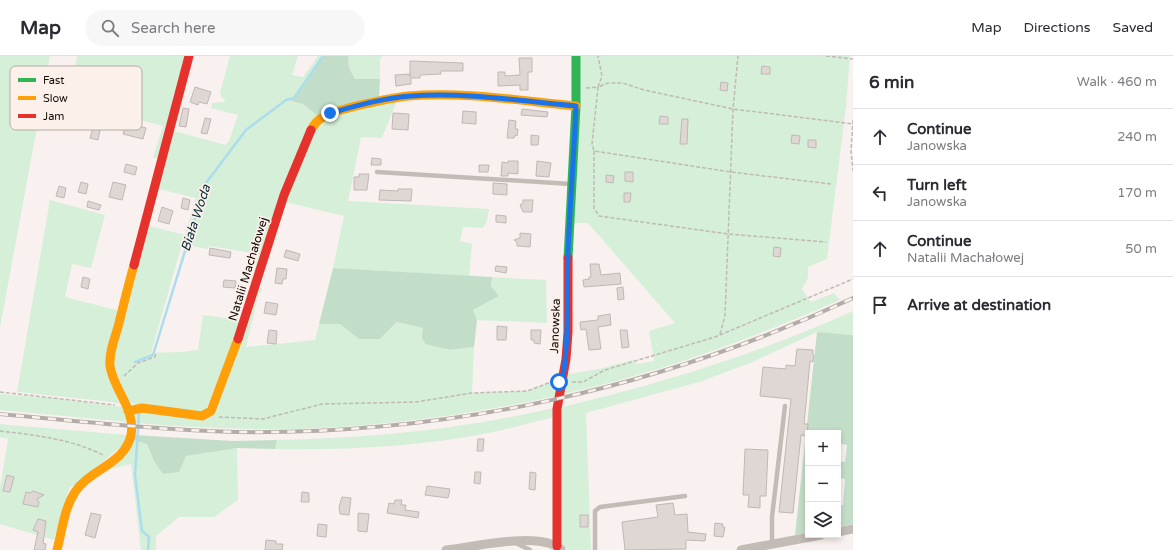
<!DOCTYPE html>
<html lang="en">
<head>
<meta charset="utf-8">
<style>
	body { margin:0; font-family:"Varela Round",sans-serif; background:#f7f7f7; color:#2b2b33 }
	.controls { position:absolute; right:12px; bottom:12px; display:grid; overflow:hidden; border-radius:0px; box-shadow:0 2px 6px #0003 }
	.controls button { width:36px; height:36px; display:grid; place-items:center; padding:0; border:0; border-bottom:1px solid #e1e1e2; background:#fff; color:#2b2b33; font:20px sans-serif }
	.stop { position:absolute; width:12px; height:12px; margin:-9px; border:3px solid #1a73e8; border-radius:50%; background:#fff }
	.stop.end { background:#1a73e8; border-color:#fff; box-shadow:0 1px 4px #0008 }
	.list { margin:0; padding:0; list-style:none }
	h2 { display:flex; justify-content:space-between; align-items:center; height:52px; margin:0; padding:0 16px; font-size:17px }
	h2 small { font-size:13px; font-weight:400; color:#7c7c81 }
	.list li { display:grid; grid-template-columns:26px 1fr auto; gap:12px; align-items:center; box-sizing:border-box; height:56px; padding:0 16px; border-top:1px solid #e1e1e2 }
	.list b { display:block; font-size:15px; white-space:nowrap }
	.list p { margin:0; font-size:13px; white-space:nowrap; color:#7c7c81 }
	.list em { font-size:13px; font-style:normal; color:#7c7c81 }
	.icon { flex:none; width:22px; height:22px; fill:none; stroke:currentColor; stroke-width:2; stroke-linecap:round; stroke-linejoin:round }
	.map { position:relative; flex:none; width:853px; height:494px; overflow:hidden }
	header { display:flex; align-items:center; gap:24px; box-sizing:border-box; height:56px; padding:0 20px; background:#fff; border-bottom:1px solid #e1e1e2 }
	header strong { font-size:19px }
	nav { display:flex; gap:22px; margin-inline-start:auto; font-size:14px }
	.search { width:280px; height:36px; background:#f7f7f7; display:flex; align-items:center; gap:10px; box-sizing:border-box; padding:0 14px; border-radius:22px; color:#7c7c81; font-size:15px }
	main { display:flex }
	aside { flex:1; background:#fff }
	.map>svg:first-child { display:block }
	.green { fill:#d5efd9; fill-rule:evenodd }
	.forest { fill:#c3dec8 }
	.lines { fill:none; stroke-linecap:round; stroke-linejoin:round }
	.stream { stroke:#acddec; stroke-width:2.5 }
	.building { fill:#dfd7d3; stroke:#bfb8b4 }
	.path { stroke:#c0b9b5; stroke-width:1.5; stroke-dasharray:4 2; stroke-linecap:butt }
	.lane { stroke:#c3bbb6; stroke-width:4.5 }
	.street { stroke:#c3bbb6; stroke-width:9 }
	.fast { stroke:#30b455; stroke-width:9 }
	.slow { stroke:#ff9f0a; stroke-width:9 }
	.jam { stroke:#e5322d; stroke-width:9 }
	.rail-casing { stroke:#b3ada9; stroke-width:4 }
	.rail { stroke:#fcf0eb; stroke-width:2.5; stroke-dasharray:8; stroke-linecap:butt }
	.route { stroke:#1a73e8; stroke-width:5 }
	.labels { text-anchor:middle; dominant-baseline:central; stroke-width:3.5; stroke-linejoin:round; paint-order:stroke }
	.street-label { font-size:12px; fill:#130a06; stroke:#fcf0eb }
	.water-label { font-size:13px; font-style:italic; fill:#0a2e38; stroke:#fcf0eb }
	.key { fill:#fcf0eb; stroke:#b6aba6; stroke-width:1 }
	.key-label { font-size:11px; fill:#130a06 }
</style>
</head>
<body>
<header>
<strong>Map</strong>
<div class="search"><svg class="icon" aria-label="search" viewBox="0 0 24 24"><circle cx="10" cy="10" r="6"/><path d="M15 15l6 6"/></svg>Search here</div>
<nav><a>Map</a><a>Directions</a><a>Saved</a></nav>
</header>
<main>
<div class="map">
<svg width="853" height="494" viewBox="0 0 853 494">
	<rect width="100%" height="100%" fill="#f8f1ef"/>
	<path class="green" d="M0,0H50L0,272Z
		M77,0H186L158,103L153,101L163,70L69,45Z
		M230,0H298L292,19L303,21L318,0H323L291,45L303,48L318,60L239,275L205,356L134,348L129,345L112,309L171,74L225,89L229,85L238,59L211,52L212,47L224,46L225,43L222,42L220,37ZM159,133L196,142L185,179L149,170ZM182,188L208,193L209,190L259,198L240,264L203,259L198,294L181,296L151,297Z
		M348,0H383L380,2V23H355L349,12Z
		M580,0H850L846,50L827,203L808,211V222L802,233L811,246L834,237L840,244C750,283 659,317 563,338L568,318L599,313L632,304L637,308L654,305L649,275L675,267L588,167H574Z
		M397,44L382,82L361,81L348,145L489,153L487,165L483,172L463,171L460,185L472,188L469,220L333,212L344,160L285,146L260,223L259,231L262,232L261,237H259L246,291L315,284L319,268H340L359,283H380L397,266L424,272L422,282L425,288L450,294L474,291L472,337L527,335L551,326L559,327L556,340C469,359 381,371 292,373C240,374 187,371 135,367L134,357L142,353L201,362C205,361 209,360 212,357C223,345 231,301 242,283L285,139L317,67L332,58Z
		M50,144L105,159L91,212L72,208L65,241L120,255L107,302L122,348L104,345L17,336Z
		M492,221L546,224L547,267L477,264L473,254L499,240L491,230Z
		M853,255V279L817,276L750,307L699,326L586,357L591,494H568L562,488V351C661,328 760,297 853,255Z
		M0,338L50,342L123,351L128,366L0,354Z
		M554,352V361C532,366 510,373 488,377C418,391 346,394 275,393L277,384C370,382 463,373 554,352Z
		M0,368L126,379L124,388L74,430L70,431L54,484L0,468V432L8,383L0,381Z
		M133,384L147,388L154,405L179,416L186,400L237,392L238,444L214,461H179L156,480V494H141L131,408L110,413Z"/>
	<path class="forest" d="M323,0H348L349,12L355,23H380L379,41L318,60L303,48L291,45Z
		M333,212L492,221L491,230L499,240L473,254L477,264L474,291L450,294L425,288L422,282L423,272L397,266L380,283H359L340,268H319Z
		M817,276L853,279V468L838,471V449H843L845,423L838,422V405L845,406L847,389L838,387V377H808V477L795,479Z
		M134,379L233,385L277,384L275,393L237,392L186,400L179,416L163,418L154,405L147,388L133,384Z"/>
	<g class="lines">
		<path class="stream" d="M135,306L153,299L206,127L246,74L286,44L294,42L323,0
			M139,357L135,419L142,475L149,481L148,494"/>
	</g>
	<path class="building" d="M519,2H532V16H528V34H520V29L498,30V16H505V20L520,19Z
		M410,5L463,7V15H441V18L420,19V22H411V28L396,30L395,19L410,18V21Z
		M762,10L770,11V18H761Z
		M721,26L728,27L727,35L720,34Z
		M195,31L211,36L207,48L199,46L198,49L190,46Z
		M183,52L189,53L186,71L179,70Z
		M522,53L548,56L547,61L521,59Z
		M463,55L476,56V68L462,67Z
		M393,57L409,58L408,74L392,73Z
		M660,60L668,61V68H659Z
		M205,62L211,63L207,78L201,77Z
		M682,63H688L687,88H680Z
		M509,64L516,65L515,73H518L517,80L515,79L514,82H507Z
		M126,66L146,72L143,83L123,78Z
		M93,72L100,74L98,84L90,82Z
		M531,79L539,80L538,89H531Z
		M792,79L800,80L799,88L791,87Z
		M808,84H816V92L808,91Z
		M372,102L381,103V109H371Z
		M508,105H518V118L508,117V120H501L502,106L508,107Z
		M537,105L551,107L549,121L536,120Z
		M126,108L137,111L135,119L124,116Z
		M479,109H489L488,116H479Z
		M625,116H633V126L625,125Z
		M359,118H369L367,134H354V121H359Z
		M606,119L614,120L613,127L606,126Z
		M81,126L88,128L86,138L78,136Z
		M113,126L126,129L122,144L109,141Z
		M493,127L507,128V139L493,138Z
		M59,130L66,132L64,142L56,140Z
		M398,133H412L411,145L379,144L380,134L398,135Z
		M624,137H631L630,146H624Z
		M183,142L190,144L188,154L181,152Z
		M523,144H533L532,156H523L520,149L523,147Z
		M88,145L101,149L99,154L87,151Z
		M162,151L173,155L169,168L158,165Z
		M496,159L506,160V167L496,166Z
		M520,177L531,178L530,191L517,190V186L514,184L520,182Z
		M774,191L781,192L780,201L773,200Z
		M210,192L231,196L230,202L209,199Z
		M286,194L300,198L298,205L284,201Z
		M590,208H599L601,219L620,217L621,228L584,231L583,224L589,223V221H591Z
		M496,210L507,211L506,217L495,215Z
		M277,212L287,213L286,223H283L282,228L275,227Z
		M83,221L90,223L88,233L81,231Z
		M224,224L236,225L235,232L223,231Z
		M623,231L624,243L618,244L617,232Z
		M266,246L278,248L276,259L264,257Z
		M610,258L611,269L598,271L601,293L589,294L586,273L581,274L580,266L598,264V260Z
		M497,270L507,271L506,284H497Z
		M269,274L277,275L276,288L267,287Z
		M531,274H541L540,288L534,287V284H531Z
		M620,274H627L629,291L622,292Z
		M797,293L813,294V299H814L813,306L810,305L807,337L804,368H808L807,380L801,379L793,457L779,456L791,343L760,340L763,311L786,313V309L795,310Z
		M478,383H484L483,395H477Z
		M745,393L768,394L766,440H760V452L748,451L749,439H743Z
		M475,416H481L480,428L474,427Z
		M530,416L536,417L535,434L529,433Z
		M7,419L14,421L10,436L3,435Z
		M427,430L450,433L448,442L425,439Z
		M33,435L44,439L37,443L39,446L38,451L23,448L26,436L30,437Z
		M302,436L309,437V446H301Z
		M342,441L351,442L349,459L340,458L339,451Z
		M395,444H402L401,449H406L405,454L419,456L418,462L387,457L389,447L394,448Z
		M673,447L675,459L687,458L688,476L706,478L705,485L686,484V493L625,494L622,466L658,461L656,449Z
		M91,457L101,459L95,482L85,479Z
		M358,457L369,458L367,476L358,475Z
		M580,459H588V471H580Z
		M38,463L46,465L43,487L46,488L45,494H34L38,476L33,474Z
		M715,467L723,468L722,471H725L723,481L714,480Z
		M318,468L327,469L326,481L317,480Z
		M266,484L276,485V488H283L282,494H265Z"/>
	<g class="lines">
		<path class="path" d="M826,0L853,3
			M586,32L598,31L602,20L598,0
			M853,64L851,95L853,115
			M594,95V152L599,160L728,178L826,186
			M831,128L731,116L594,95L592,88L598,31L608,27H623L644,34L733,53L853,68
			M720,278L725,260L733,53L738,0
			M124,320L138,307L155,301L156,297
			M572,326H583L605,314L715,281L853,223
			M0,336L115,349
			M219,361L263,363L322,348L416,346L472,337L527,335L551,326
			M0,375C35,379 71,383 103,399"/>
		<path class="lane" d="M377,116L571,128
			M516,487L530,494
			M772,488V461L785,350
			M595,494V455L600,451L685,440"/>
		<path class="street" d="M838,476L853,473
			M446,494C475,491 537,475 561,493
			M741,494L821,479"/>
		<path class="fast" d="M568,202L576,50V0"/>
		<path class="slow" d="M311,74C319,58 335,56 352,51C370,47 389,42 408,40C464,35 521,45 576,50
			M128,355L142,352L202,360L211,355L238,283
			M57,494C62,475 64,453 75,436C90,413 125,408 131,379C136,353 113,333 110,310C109,297 114,284 118,271C123,251 128,230 134,209"/>
		<path class="jam" d="M134,209L189,0
			M238,283L284,139L311,74
			M557,490V353L566,303L568,276V202"/>
		<defs>
			<path id="rail" d="M0,358C79,365 157,374 236,376C450,379 660,332 853,242"/>
		</defs>
		<use href="#rail" class="rail-casing"/>
		<use href="#rail" class="rail"/>
	</g>
	<g class="lines">
		<path class="route" d="M330,57C356,50 383,42 411,40C465,36 522,45 576,50C574,99 570,147 568,196C566,239 570,282 562,326H559"/>
	</g>
	<g class="labels">
		<g class="street-label">
			<text transform="translate(248 213) rotate(-73)">Natalii Machałowej</text>
			<text transform="translate(555 270) rotate(-88)">Janowska</text>
		</g>
		<g class="water-label">
			<text transform="translate(196 162) rotate(-72)">Biała Woda</text>
		</g>
	</g>
	<rect x="10" y="10" width="132" height="64" rx="6" class="key"/>
	<rect x="18" y="22" width="18" height="4" fill="#30b455"/>
	<rect x="18" y="40" width="18" height="4" fill="#ff9f0a"/>
	<rect x="18" y="58" width="18" height="4" fill="#e5322d"/>
	<g class="key-label">
		<text x="43" y="28">Fast</text>
		<text x="43" y="46">Slow</text>
		<text x="43" y="64">Jam</text>
	</g>
</svg>
<div class="controls">
<button>+</button>
<button>−</button>
<button><svg class="icon" aria-label="layers" viewBox="0 0 24 24"><path d="M12 4l9 5-9 5-9-5zM3 14l9 5 9-5"/></svg></button>
</div>
<div class="stop" style="left:559px;top:326px"></div>
<div class="stop end" style="left:330px;top:57px"></div>
</div>
<aside>
<h2>6 min<small>Walk · 460 m</small></h2>
<ul class="list">
<li><svg class="icon" aria-label="ahead" viewBox="0 0 24 24"><path d="M12 20V5M6 11l6-6 6 6"/></svg><div><b>Continue</b><p>Janowska</p></div><em>240 m</em></li>
<li><svg class="icon" aria-label="left" viewBox="0 0 24 24"><path d="M17 20v-9H6M10 6l-5 5 5 5"/></svg><div><b>Turn left</b><p>Janowska</p></div><em>170 m</em></li>
<li><svg class="icon" aria-label="ahead" viewBox="0 0 24 24"><path d="M12 20V5M6 11l6-6 6 6"/></svg><div><b>Continue</b><p>Natalii Machałowej</p></div><em>50 m</em></li>
<li><svg class="icon" aria-label="arrive" viewBox="0 0 24 24"><path d="M6 21V4h12l-3 4 3 4H6"/></svg><div><b>Arrive at destination</b></div></li>
</ul>
</aside>
</main>
</body>
</html>
